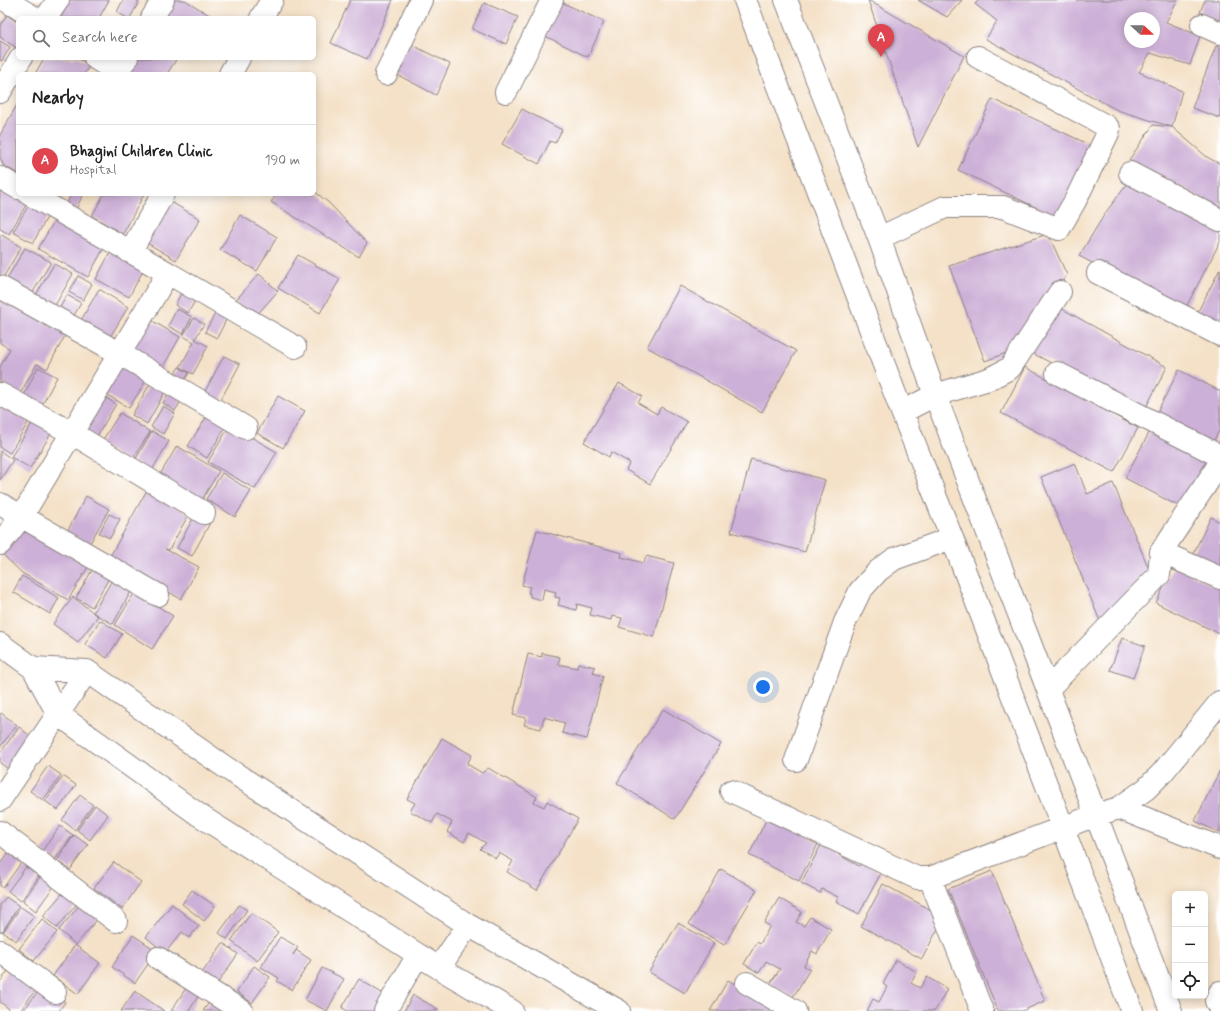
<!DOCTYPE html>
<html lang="en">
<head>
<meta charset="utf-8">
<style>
	body { margin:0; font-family:Mynerve,sans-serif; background:#f2f2f2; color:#222 }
	.controls { position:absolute; right:12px; bottom:12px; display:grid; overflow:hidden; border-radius:6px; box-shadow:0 2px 10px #0003 }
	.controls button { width:36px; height:36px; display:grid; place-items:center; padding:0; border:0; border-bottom:1px solid #e0e0e0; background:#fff; color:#222; font:20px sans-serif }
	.compass { position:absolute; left:1124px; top:12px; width:36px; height:36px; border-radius:50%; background:#fff; box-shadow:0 2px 10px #0003; rotate:111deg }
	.you { position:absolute; left:763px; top:687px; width:14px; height:14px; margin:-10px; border:3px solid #fff; border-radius:50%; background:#1a73e8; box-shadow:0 0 0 6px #1a73e833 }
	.badge { display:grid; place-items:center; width:26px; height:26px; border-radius:50%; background:#b5179e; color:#fff; font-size:13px; font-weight:700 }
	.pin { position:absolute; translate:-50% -33px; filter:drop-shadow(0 1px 2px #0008) }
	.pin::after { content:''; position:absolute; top:21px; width:14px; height:12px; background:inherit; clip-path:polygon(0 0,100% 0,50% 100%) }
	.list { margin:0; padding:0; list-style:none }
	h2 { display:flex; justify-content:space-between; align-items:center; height:52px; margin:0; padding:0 16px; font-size:17px }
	h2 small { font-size:13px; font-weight:400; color:#767676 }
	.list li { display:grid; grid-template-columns:26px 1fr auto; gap:12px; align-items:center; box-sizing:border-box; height:72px; padding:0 16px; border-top:1px solid #e0e0e0 }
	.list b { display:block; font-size:15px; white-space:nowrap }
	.list p { margin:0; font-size:13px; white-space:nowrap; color:#767676 }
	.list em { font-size:13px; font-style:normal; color:#767676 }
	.icon { flex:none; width:22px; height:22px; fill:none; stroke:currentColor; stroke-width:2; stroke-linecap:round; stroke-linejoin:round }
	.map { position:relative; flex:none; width:1220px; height:1011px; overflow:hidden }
	.search { position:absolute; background:#fff; box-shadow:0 2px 10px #0003; left:16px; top:16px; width:300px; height:44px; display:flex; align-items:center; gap:10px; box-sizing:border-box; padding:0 14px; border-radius:6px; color:#767676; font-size:15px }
	.panel { position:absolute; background:#fff; box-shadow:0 2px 10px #0003; left:16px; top:72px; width:300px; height:124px; border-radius:6px }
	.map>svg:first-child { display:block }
	.building { fill:#cdb0d7; fill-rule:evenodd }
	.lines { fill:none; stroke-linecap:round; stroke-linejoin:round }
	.minor-casing { stroke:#8b8281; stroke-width:24 }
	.minor { stroke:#fff; stroke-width:22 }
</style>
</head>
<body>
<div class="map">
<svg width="1220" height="1011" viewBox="0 0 1220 1011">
	<rect width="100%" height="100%" fill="#fff"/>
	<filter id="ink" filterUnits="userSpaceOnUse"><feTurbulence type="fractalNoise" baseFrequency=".025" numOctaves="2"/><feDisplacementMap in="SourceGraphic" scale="8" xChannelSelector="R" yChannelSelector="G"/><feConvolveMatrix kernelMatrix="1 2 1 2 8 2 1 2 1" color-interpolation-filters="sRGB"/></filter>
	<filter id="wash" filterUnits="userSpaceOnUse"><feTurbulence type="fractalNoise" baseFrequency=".012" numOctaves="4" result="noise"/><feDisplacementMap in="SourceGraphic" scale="16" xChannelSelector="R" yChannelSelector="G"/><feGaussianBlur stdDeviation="0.9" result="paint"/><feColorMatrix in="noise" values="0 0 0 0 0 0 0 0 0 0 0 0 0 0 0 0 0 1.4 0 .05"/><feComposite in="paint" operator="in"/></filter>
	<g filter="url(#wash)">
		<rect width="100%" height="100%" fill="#f4e1c7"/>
		<g id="blocks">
			<path class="building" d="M66,0H109L99,18H55Z
				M123,0H136L139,2L130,18H127L117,12Z
				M168,0H185L214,18H157Z
				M350,0H393L367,59L331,43Z
				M868,0L964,56L918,147Z
				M918,0H962L947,17Z
				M979,0H1178L1166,22L1200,36L1190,65L1150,53L1139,72L1182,91L1172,127L1207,157L1220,164V207L1190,192L1129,160L1153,125L1172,127L1117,110L986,39L997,21L975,4ZM1130,18H1154V42H1130Z
				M1205,0H1220V22L1200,12Z
				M561,2L604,22L588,57L545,36Z
				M484,3L518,17L506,44L472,29Z
				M7,15L18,23V49L0,37V26Z
				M0,41L10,47L2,61L0,60Z
				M408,43L450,64L436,95L394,73Z
				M1216,46L1220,47V118L1192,108Z
				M44,58H77L90,65L84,74H35Z
				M132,58H177L167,74H134L125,68Z
				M992,99L1090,145L1056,217L958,170Z
				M18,103V174L3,165L0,157V135Z
				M522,109L562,130L555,143L550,141L539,164L502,144Z
				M1128,183L1220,227V242L1184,311L1079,256L1106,212Z
				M3,185L29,200L9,234L0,229V191Z
				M314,191L329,203L367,243L359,257L271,202L277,194H314Z
				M71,194H83L75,212L65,208Z
				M104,194H144L123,234L92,216Z
				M31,201L50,212L33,243L13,232Z
				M171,202L200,219L176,260L147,243Z
				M240,215L277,237L257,271L220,250Z
				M57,216L106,244L88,277L38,249Z
				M0,234L21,247L1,281L0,280Z
				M1048,234L1067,275L1029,325L1014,350L985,361L949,266Z
				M25,248L51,262L30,297L5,282Z
				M112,249L145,267L129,297L96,279Z
				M298,255L340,279L320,313L278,288Z
				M54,264L73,274L54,307L35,297Z
				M1220,269V330L1195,317Z
				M259,274L278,291L254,318L235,301Z
				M78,276L92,284L83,300L69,292Z
				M680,286L796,351L762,412L647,347Z
				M184,288L198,296L188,313L175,305Z
				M99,289L128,307L109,339L80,322Z
				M67,295L81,303L72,319L58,311Z
				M0,297L66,334L47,369L37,364L20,394L0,383V367L10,349L0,343Z
				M1055,305L1167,367L1144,411L1030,352Z
				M177,309L192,317L183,334L168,326Z
				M217,310L228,316L217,338L205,332Z
				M194,318L204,324L195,339L208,346L193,374L180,367L194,342L183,336Z
				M149,319L180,337L159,374L128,356Z
				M224,356L240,364L220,401L204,393Z
				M119,362L147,379L129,408L101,391Z
				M38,367L57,377L41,407L23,397Z
				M179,367L189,373L182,384L172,378Z
				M1025,367L1138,428L1114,472L1001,413Z
				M1179,370L1220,391V429L1211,446L1155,416Z
				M151,382L166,390L147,424L132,415Z
				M619,383L642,396L638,403L657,414L661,407L687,422L650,484L626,470L630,463L611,452L609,457L584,442Z
				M171,389L184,396L175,411L163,403Z
				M101,395L116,404L96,438L81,428Z
				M278,396L305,411L283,448L257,433Z
				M3,406L29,421L10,453L0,447V411Z
				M163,406L175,413L163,434L151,427Z
				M120,413L150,432L130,463L100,444Z
				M209,413L227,424L207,458L188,446Z
				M34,420L52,432L30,468L11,457Z
				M230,425L277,452L255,489L208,462Z
				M152,431L169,441L151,472L134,462Z
				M1150,431L1206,461L1182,508L1125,478Z
				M177,446L219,471L200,503L158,478Z
				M0,451L13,460L0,480Z
				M751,459L825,480L805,552L731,532Z
				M1075,463L1087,494L1113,483L1149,569L1100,621L1041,477Z
				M222,473L251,491L235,517L206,499Z
				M147,490L189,514L169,550L165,549L199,567L181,599L109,558Z
				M86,496L109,509L89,545L67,532Z
				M196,513L211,521L192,556L177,548Z
				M109,514L120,519L110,538L99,533Z
				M1211,517L1220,522V567L1193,554Z
				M23,523L88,567L68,600L22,573L0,552Z
				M537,530L622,553L621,557L644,563L646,556L674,563L654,637L619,627L622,618L612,616L611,620L590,615L592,608L577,604L576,610L558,605L560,598L555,597L556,592L544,589L542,600L530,597V593H528L530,587L522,585Z
				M95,565L111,575L92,607L76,598Z
				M1174,566L1220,589V634L1156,603Z
				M115,575L134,586L113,624L93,613Z
				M22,576L59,598L50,614L13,592Z
				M135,592L173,616L152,649L115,625Z
				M73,597L98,616L78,642L53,624Z
				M100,620L122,634L107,658L85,644Z
				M1122,638L1145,646L1133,678L1110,670Z
				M542,653L560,657L558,664L577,668L578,663L595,667L593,673L603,676L587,739L562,733L565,723L544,717L541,729L524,725L526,718L513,715L528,654L542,657Z
				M663,709L721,744L675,819L617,783Z
				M1,713L17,725L0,747V715Z
				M19,727L34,739L11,771L0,763V753Z
				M442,738L472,755L467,764L482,773L488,768L537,797L534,802L544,807L547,801L578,819L537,890L507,872L513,861L499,853L496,858L480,849L486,843L469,833L464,842L447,832L452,822L437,814L432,823L410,811L415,803L407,799Z
				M48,766L61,775L43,800L30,791Z
				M1220,770V833L1195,821Z
				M63,776L76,785L58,810L45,801Z
				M80,795L93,805L75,830L62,820Z
				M95,805L108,815L90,840L77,830Z
				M768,816L819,842L799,881L749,855Z
				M60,826L73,835L55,860L42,851Z
				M74,835L88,845L70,870L57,861Z
				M822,843L840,853L839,855L859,866L862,863L881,873L859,914L836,902L838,897L822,889L820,893L801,883Z
				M8,853L21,863L3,888L0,886V864Z
				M114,862L141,882L122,909L94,888Z
				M26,867L39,876L21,901L8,891Z
				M721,869L757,890L724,945L689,924Z
				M992,871L1045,1001L1022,1011H998L948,889Z
				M41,876L54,886L36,911L23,901Z
				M883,884L944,917L922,959L861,926Z
				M67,888L80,900L57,928L43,916Z
				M192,890L215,906L204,921L182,904Z
				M6,897L19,906L2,932L0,931V905Z
				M779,898L802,912L796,922L804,926L810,917L831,929L817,954L812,951L804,966L810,969L793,997L770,984L780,969L766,961L759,973L744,964L757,942L760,944L770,926L764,923Z
				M82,902L100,916L76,945L59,930Z
				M172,904L199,926L189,938L182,932L165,953L146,937Z
				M239,905L247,910L227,939L219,933Z
				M21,907L34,916L16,941L3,932Z
				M251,913L278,932L257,961L231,941Z
				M42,919L57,932L34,961L19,949Z
				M678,923L714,943L685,993L649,972Z
				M133,935L157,951L135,983L112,967Z
				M280,937L298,947L293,955L296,950L311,960L292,990L277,981L279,978L261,967Z
				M223,943L238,954L217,984L202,973Z
				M75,945L100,963L78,994L53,976Z
				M896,960L917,972L911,983L920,988L927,977L947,989L935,1011H867L873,999L879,1002L887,987L883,984Z
				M12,965L39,985L20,1011H12L0,1002V982Z
				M254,966L270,977L252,1003L237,992Z
				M322,968L344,979L327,1011L305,1000Z
				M359,979L385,995L376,1011H348L342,1008Z
				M728,980L781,1011H710Z
				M43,985L65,1002L59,1011H23Z
				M188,985L200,993L189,1011H171Z
				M135,991L164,1011H121Z
				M413,995L438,1009L437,1011H404Z
				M210,1001L224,1011H203Z"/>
		</g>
	</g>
	<g filter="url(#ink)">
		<use href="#blocks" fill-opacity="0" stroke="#8b8281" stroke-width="1"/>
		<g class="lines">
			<defs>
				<path id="minor" d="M5,0L35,18
					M745,0L902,412L952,538L1063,828L1132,1011
					M786,0L879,238L935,395L1171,1011
					M46,18L58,0
					M152,18L163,0
					M261,18L272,0
					M1202,25L1220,33
					M95,58L112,69C120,68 122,65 127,58
					M230,74L239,58
					M386,74L421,0
					M0,92L21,58
					M506,92L552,0
					M1130,173L1220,220
					M1,178L18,188
					M879,238L945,207H1003L1059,229L1075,201L1108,133L1109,129L1106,126L978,57
					M130,252L163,194
					M168,273L295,347
					M1098,273L1220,335
					M0,287L119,353L246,428
					M1057,373L1220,456
					M0,394L72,433L204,513
					M902,412L935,395L989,379L1010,368L1060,292
					M0,504L158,595
					M0,544L22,516L168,273L29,194
					M1161,552L1220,578
					M0,644L33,668L58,714L199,815L439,968L512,1011
					M33,668L87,671L225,767L468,925L619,1011
					M1048,689L1159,575L1161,552L1220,463
					M796,760L845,622L860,591L878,571L894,559L952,538
					M731,791L917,878H930L1096,815L1119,808L1146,789L1162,773L1220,702
					M0,800L87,671
					M1119,808L1220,848
					M0,832L116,921
					M930,878L982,1011
					M0,951L55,992
					M158,958L242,1011
					M439,968L468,925
					M747,983L795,1011
					M1220,992L1216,1001L1220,1009
					M385,1011L418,955"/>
			</defs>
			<use href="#minor" class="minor-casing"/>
			<use href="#minor" class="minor"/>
		</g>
	</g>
</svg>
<div class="controls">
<button>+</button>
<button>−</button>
<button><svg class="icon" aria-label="locate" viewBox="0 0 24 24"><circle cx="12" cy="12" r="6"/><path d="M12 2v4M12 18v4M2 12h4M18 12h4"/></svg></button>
</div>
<svg class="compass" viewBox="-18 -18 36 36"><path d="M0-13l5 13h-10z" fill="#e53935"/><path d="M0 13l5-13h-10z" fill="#767676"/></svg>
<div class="you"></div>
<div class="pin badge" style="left:881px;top:57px;background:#e0444e">A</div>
<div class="search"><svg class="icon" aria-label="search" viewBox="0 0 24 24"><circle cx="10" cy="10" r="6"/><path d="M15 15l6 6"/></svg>Search here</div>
<section class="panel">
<h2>Nearby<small></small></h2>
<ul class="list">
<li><span class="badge" style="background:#e0444e">A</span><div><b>Bhagini Children Clinic</b><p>Hospital</p></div><em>190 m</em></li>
</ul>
</section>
</div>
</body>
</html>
